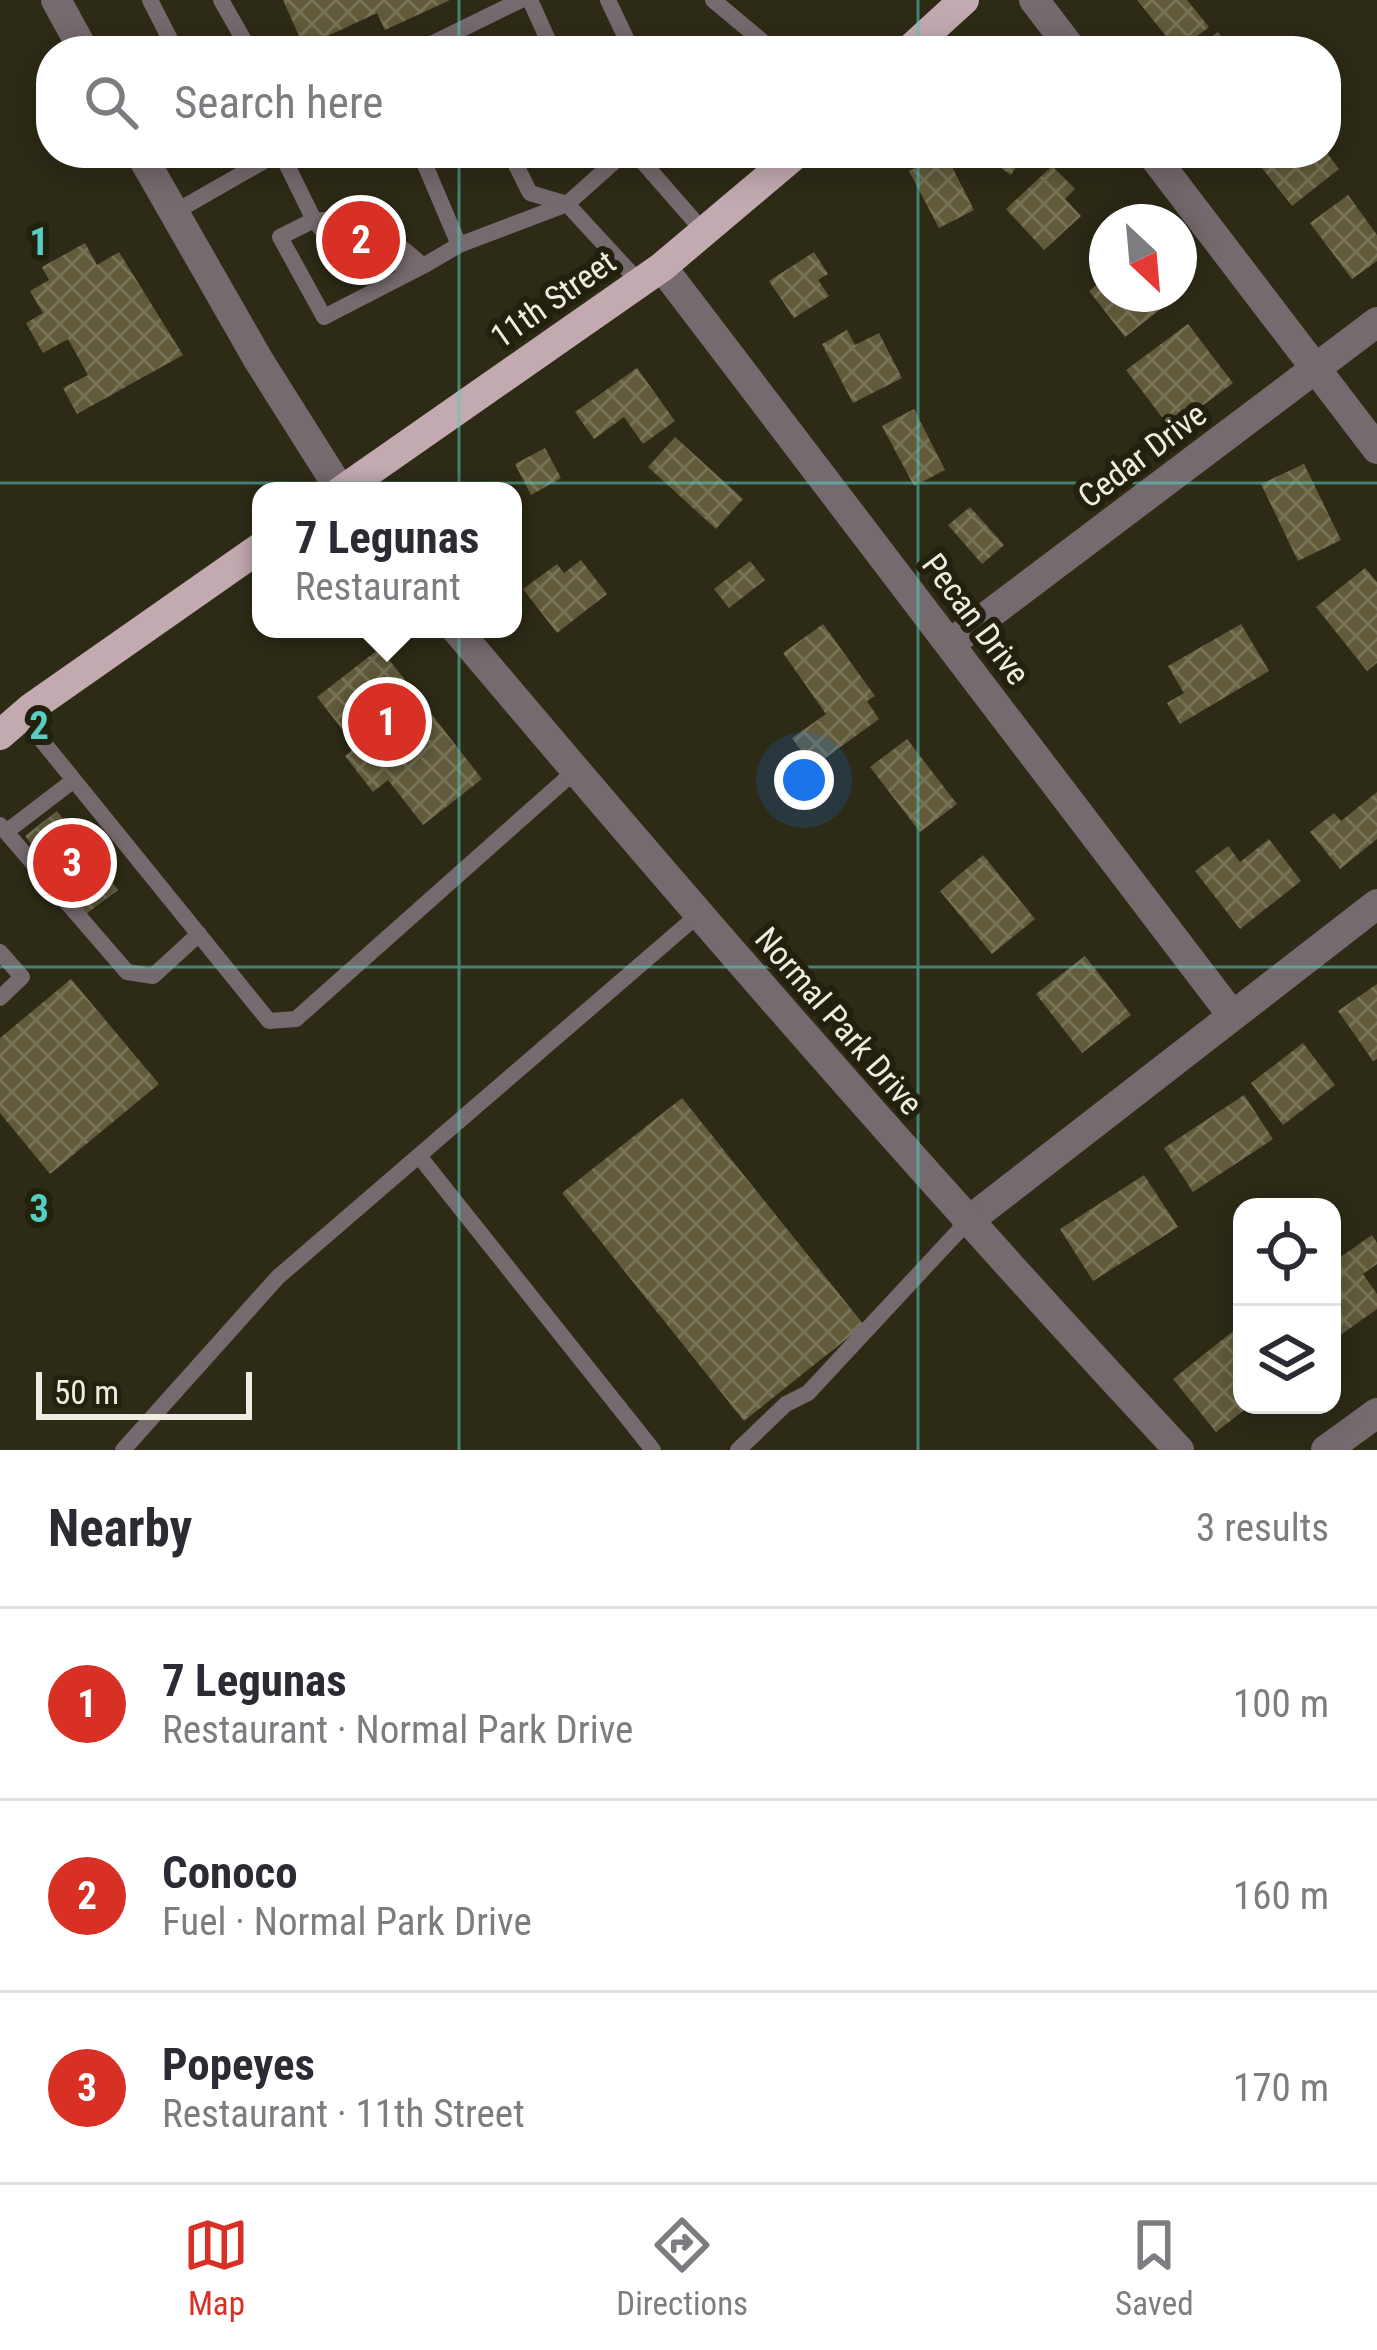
<!DOCTYPE html>
<html lang="en">
<head>
<meta charset="utf-8">
<style>
	body { margin:0; font-family:"Roboto Condensed",sans-serif; background:#f7f7f7; color:#2b2b33 }
	.controls { position:absolute; right:36px; bottom:36px; display:grid; overflow:hidden; border-radius:24px; box-shadow:0 6px 30px #0003 }
	.controls button { width:108px; height:108px; display:grid; place-items:center; padding:0; border:0; border-bottom:3px solid #e1e1e2; background:#fff; color:#2b2b33; font:60px sans-serif }
	.compass { position:absolute; left:1089px; top:204px; width:108px; height:108px; border-radius:50%; background:#fff; box-shadow:0 6px 30px #0003; rotate:154deg }
	.scale { position:absolute; left:36px; bottom:30px; width:216px; box-sizing:border-box; padding-left:12px; border:6px solid #efede1; border-top:0; font-size:33px; line-height:42px; white-space:nowrap; color:#efede1; -webkit-text-stroke:9px #23200d; paint-order:stroke }
	.you { position:absolute; left:804px; top:780px; width:42px; height:42px; margin:-30px; border:9px solid #fff; border-radius:50%; background:#1a73e8; box-shadow:0 0 0 18px #1a73e833 }
	.badge { display:grid; place-items:center; width:78px; height:78px; border-radius:50%; background:#d93025; color:#fff; font-size:39px; font-weight:700 }
	.pin { position:absolute; translate:-50% -50%; border:6px solid #fff; box-shadow:0 3px 12px #0006 }
	.popup { position:absolute; left:252px; top:482px; width:270px; height:156px; box-sizing:border-box; display:grid; place-content:center; border-radius:24px; background:#fff; filter:drop-shadow(0 3px 9px #0005); font-size:39px; white-space:nowrap; color:#7c7c81 }
	.popup b { font-size:45px; color:#2b2b33 }
	.popup::after { content:''; position:absolute; left:50%; top:100%; margin-left:-24px; border:24px solid transparent; border-top-color:#fff }
	.list { margin:0; padding:0; list-style:none }
	h2 { display:flex; justify-content:space-between; align-items:center; height:156px; margin:0; padding:0 48px; font-size:51px }
	h2 small { font-size:39px; font-weight:400; color:#7c7c81 }
	.list li { display:grid; grid-template-columns:78px 1fr auto; gap:36px; align-items:center; box-sizing:border-box; height:192px; padding:0 48px; border-top:3px solid #e1e1e2 }
	.list b { display:block; font-size:45px; white-space:nowrap }
	.list p { margin:0; font-size:39px; white-space:nowrap; color:#7c7c81 }
	.list em { font-size:39px; font-style:normal; color:#7c7c81 }
	.icon { flex:none; width:66px; height:66px; fill:none; stroke:currentColor; stroke-width:2; stroke-linecap:round; stroke-linejoin:round }
	.map { position:relative; flex:none; width:1377px; height:1450px; overflow:hidden }
	.search { position:absolute; background:#fff; box-shadow:0 6px 30px #0003; left:36px; right:36px; top:36px; height:132px; display:flex; align-items:center; gap:30px; box-sizing:border-box; padding:0 42px; border-radius:48px; color:#7c7c81; font-size:45px }
	.sheet { height:732px; background:#fff }
	nav { display:flex; justify-content:space-around; align-items:center; box-sizing:border-box; height:168px; border-top:3px solid #e1e1e2; background:#fff; font-size:33px; color:#7c7c81 }
	nav a { display:grid; justify-items:center; gap:6px }
	nav .on { color:#d93025 }
	.map>svg:first-child { display:block }
	.building { fill:url(#building-cross-hatch) }
	.lines { fill:none; stroke-linecap:round; stroke-linejoin:round }
	.service { stroke:#756a6d; stroke-width:16 }
	.minor { stroke:#756a6d; stroke-width:30 }
	.tertiary { stroke:#756a6d; stroke-width:30 }
	.primary { stroke:#c2aab0; stroke-width:30 }
	.grid { fill:none; stroke:#56cec3; stroke-width:3; stroke-opacity:0.55 }
	.labels { text-anchor:middle; dominant-baseline:central; stroke-width:12; stroke-linejoin:round; paint-order:stroke }
	.street-label { font-size:33px; fill:#efede1; stroke:#23200d }
	.grid-label { font-size:39px; text-anchor:middle; font-weight:bold; fill:#56cec3; stroke:#23200d; stroke-width:12; stroke-linejoin:round; paint-order:stroke }
</style>
</head>
<body>
<div class="map">
<svg width="1377" height="1450" viewBox="0 0 1377 1450">
	<defs>
		<pattern id="building-cross-hatch" width="8" height="8" patternUnits="userSpaceOnUse" patternTransform="scale(3)"><rect width="8" height="8" fill="#615b3b"/><path d="M0 0l8 8M0 8l8-8" fill="none" stroke="#787357"/></pattern>
	</defs>
	<rect width="100%" height="100%" fill="#2d2a16"/>
	<path class="building" d="M283,0H450L385,30L377,13L304,47Z
		M1137,0H1187L1209,27L1178,51Z
		M1218,32L1233,51H1193Z
		M945,153L974,210L939,228L909,171Z
		M979,153H1025L1011,175Z
		M1250,153H1327L1339,169L1292,206Z
		M1052,166L1075,189L1065,199L1081,216L1044,250L1006,209Z
		M1348,195L1377,235V261L1352,279L1310,223Z
		M355,197L397,217L367,285L325,265Z
		M85,243L97,265L119,252L183,355L77,414L63,388L88,375L68,339L43,353L26,323L43,313L30,291L49,280L42,267Z
		M814,252L828,274L818,280L829,296L794,318L769,281Z
		M1107,277V294H1166L1171,301L1125,337L1089,291Z
		M1188,324L1233,383L1171,429L1126,370Z
		M847,330L855,345L879,333L902,378L853,403L822,344Z
		M637,368L675,421L643,444L624,417L594,439L575,412Z
		M914,409L945,470L914,486L882,426Z
		M675,437L743,499L716,529L648,467Z
		M545,448L561,478L531,495L515,464Z
		M1304,464L1341,540L1298,561L1261,484Z
		M970,507L1004,545L982,564L948,525Z
		M581,560L607,594L557,633L523,589L557,564L564,573Z
		M750,561L765,580L729,608L714,589Z
		M1365,568L1377,582V663L1367,671L1316,607Z
		M823,624L875,696L867,701L879,719L813,767L792,738L826,714L783,653Z
		M1241,624L1269,671L1180,724L1167,703L1184,693L1168,666Z
		M380,648L482,779L423,825L388,780L373,792L345,756L356,747L317,697Z
		M907,739L957,804L920,832L870,767Z
		M1377,792V839L1340,869L1310,832L1334,813L1341,821Z
		M57,811L118,890L86,914L25,836Z
		M1269,839L1301,881L1240,929L1195,871L1228,846L1240,862Z
		M983,855L1035,919L992,954L940,891Z
		M1085,956L1131,1015L1082,1053L1036,994Z
		M71,979L159,1084L50,1174L0,1113V1038Z
		M1377,984V1059L1373,1061L1338,1011Z
		M1303,1043L1335,1085L1283,1125L1251,1083Z
		M1244,1095L1273,1139L1193,1192L1164,1148Z
		M682,1098L864,1325L744,1421L562,1193Z
		M1144,1175L1178,1227L1093,1281L1060,1229Z
		M1372,1235L1377,1243V1264L1363,1274L1377,1294V1309L1332,1341V1263Z
		M1242,1324L1240,1393L1242,1405H1251L1216,1432L1173,1379Z"/>
	<g class="lines">
		<path class="service" d="M150,0L176,51
			M221,0L250,51
			M530,0L553,51
			M608,0L632,51
			M713,0L774,51
			M453,34L461,51
			M417,51L521,0
			M281,153L314,220L280,237L324,317L423,266C387,233 365,219 314,220L334,245L377,262L423,266L459,245L567,204
			M420,153L459,245
			M510,153L530,193L567,204
			M624,153L567,204L639,282
			M635,153L704,232
			M175,212L278,153
			M22,716L269,1021L296,1019L575,771
			M0,825L127,972L153,976L199,934
			M6,832L74,780
			M0,952L22,977L0,998
			M419,1156L653,1450
			M123,1450L278,1277L698,915
			M738,1450L786,1404L808,1393L967,1222"/>
		<path class="minor" d="M56,0L84,51
			M1034,0L1073,51
			M140,153L259,361L341,491
			M1151,153L1377,449
			M662,267L1232,1015
			M950,644L1377,322
			M967,1222L1377,904
			M1326,1450L1377,1413"/>
		<path class="tertiary" d="M456,629C691,908 930,1183 1179,1450"/>
		<path class="primary" d="M908,51L964,0
			M341,491L662,267L797,153
			M0,735L31,708L261,547"/>
	</g>
	<path class="grid" d="M459,0V51M918,0V51M459,153V1450M918,153V1450M0,483H1377M0,967H1377"/>
	<g class="labels">
		<g class="street-label">
			<text transform="translate(553 299) rotate(-35)">11th Street</text>
			<text transform="translate(1142 455) rotate(-37)">Cedar Drive</text>
			<text transform="translate(976 619) rotate(53)">Pecan Drive</text>
			<text transform="translate(839 1021) rotate(49)">Normal Park Drive</text>
		</g>
	</g>
	<g class="grid-label">
		<text x="39" y="255">1</text>
		<text x="39" y="739">2</text>
		<text x="39" y="1222">3</text>
	</g>
</svg>
<div class="controls">
<button><svg class="icon" aria-label="locate" viewBox="0 0 24 24"><circle cx="12" cy="12" r="6"/><path d="M12 2v4M12 18v4M2 12h4M18 12h4"/></svg></button>
<button><svg class="icon" aria-label="layers" viewBox="0 0 24 24"><path d="M12 4l9 5-9 5-9-5zM3 14l9 5 9-5"/></svg></button>
</div>
<svg class="compass" viewBox="-18 -18 36 36"><path d="M0-13l5 13h-10z" fill="#e53935"/><path d="M0 13l5-13h-10z" fill="#7c7c81"/></svg>
<div class="scale">50 m</div>
<div class="you"></div>
<div class="pin badge" style="left:387px;top:722px">1</div>
<div class="popup"><b>7 Legunas</b>Restaurant</div>
<div class="pin badge" style="left:361px;top:240px">2</div>
<div class="pin badge" style="left:72px;top:863px">3</div>
<div class="search"><svg class="icon" aria-label="search" viewBox="0 0 24 24"><circle cx="10" cy="10" r="6"/><path d="M15 15l6 6"/></svg>Search here</div>
</div>
<section class="sheet">
<h2>Nearby<small>3 results</small></h2>
<ul class="list">
<li><span class="badge">1</span><div><b>7 Legunas</b><p>Restaurant · Normal Park Drive</p></div><em>100 m</em></li>
<li><span class="badge">2</span><div><b>Conoco</b><p>Fuel · Normal Park Drive</p></div><em>160 m</em></li>
<li><span class="badge">3</span><div><b>Popeyes</b><p>Restaurant · 11th Street</p></div><em>170 m</em></li>
</ul>
</section>
<nav>
<a class="on"><svg class="icon" aria-label="map" viewBox="0 0 24 24"><path d="M3 6l6-2 6 2 6-2v14l-6 2-6-2-6 2zM9 4v14M15 6v14"/></svg>Map</a>
<a><svg class="icon" aria-label="directions" viewBox="0 0 24 24"><path d="M12 3l9 9-9 9-9-9zM9 14v-3h6M13 9l2 2-2 2"/></svg>Directions</a>
<a><svg class="icon" aria-label="saved" viewBox="0 0 24 24"><path d="M7 4h10v16l-5-4-5 4z"/></svg>Saved</a>
</nav>
</body>
</html>
